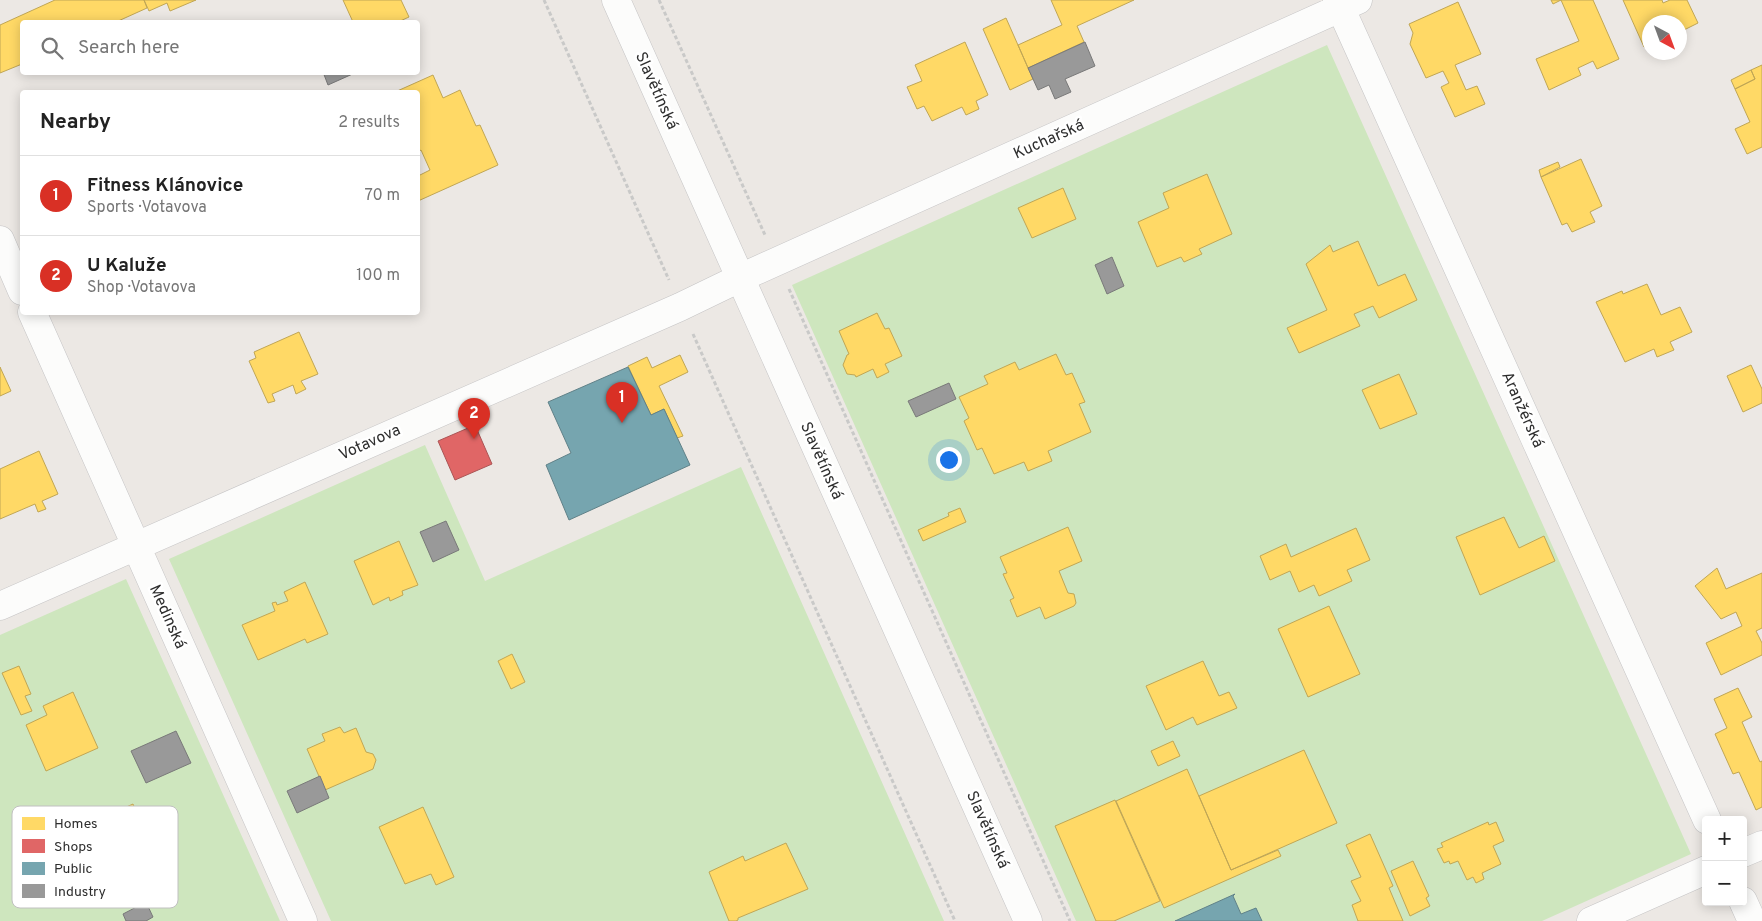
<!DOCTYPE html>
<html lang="en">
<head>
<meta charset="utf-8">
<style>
	body { margin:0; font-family:Overpass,sans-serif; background:#f6f6f6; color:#222 }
	.controls { position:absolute; right:15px; bottom:15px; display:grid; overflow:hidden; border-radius:5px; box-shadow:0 2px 12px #0003 }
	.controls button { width:45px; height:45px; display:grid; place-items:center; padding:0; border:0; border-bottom:1px solid #e0e0e0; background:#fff; color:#222; font:25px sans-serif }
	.compass { position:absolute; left:1642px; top:15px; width:45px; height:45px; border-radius:50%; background:#fff; box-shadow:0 2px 12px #0003; rotate:139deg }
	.you { position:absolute; left:948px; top:459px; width:18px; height:18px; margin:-12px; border:4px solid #fff; border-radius:50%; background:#1a73e8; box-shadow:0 0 0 8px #1a73e833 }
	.badge { display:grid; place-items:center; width:32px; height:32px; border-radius:50%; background:#d93025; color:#fff; font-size:16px; font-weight:700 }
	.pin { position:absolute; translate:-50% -41px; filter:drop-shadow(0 1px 2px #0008) }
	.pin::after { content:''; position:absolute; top:26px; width:18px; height:15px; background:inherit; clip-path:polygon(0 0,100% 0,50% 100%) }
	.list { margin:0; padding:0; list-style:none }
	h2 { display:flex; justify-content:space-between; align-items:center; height:65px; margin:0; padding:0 20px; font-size:21px }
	h2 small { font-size:16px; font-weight:400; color:#767676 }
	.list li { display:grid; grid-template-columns:32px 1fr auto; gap:15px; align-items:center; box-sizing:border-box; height:80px; padding:0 20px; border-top:1px solid #e0e0e0 }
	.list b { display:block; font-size:19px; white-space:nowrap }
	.list p { margin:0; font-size:16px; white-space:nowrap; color:#767676 }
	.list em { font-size:16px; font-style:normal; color:#767676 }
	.icon { flex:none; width:28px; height:28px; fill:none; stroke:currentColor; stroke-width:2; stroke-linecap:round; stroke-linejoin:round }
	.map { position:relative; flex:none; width:1762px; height:921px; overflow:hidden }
	.search { position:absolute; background:#fff; box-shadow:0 2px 12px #0003; left:20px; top:20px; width:400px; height:55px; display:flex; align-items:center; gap:12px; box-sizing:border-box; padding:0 18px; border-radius:5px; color:#767676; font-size:19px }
	.panel { position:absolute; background:#fff; box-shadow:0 2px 12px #0003; left:20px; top:90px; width:400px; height:225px; border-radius:5px }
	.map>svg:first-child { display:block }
	.green { fill:#cee6be }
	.homes { fill:#ffd966; stroke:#c0a655 }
	.shops { fill:#e06666; stroke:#ab5555 }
	.public { fill:#76a5af; stroke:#608188 }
	.industry { fill:#999; stroke:#797979 }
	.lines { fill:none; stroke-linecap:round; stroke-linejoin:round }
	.minor-casing { stroke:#c5c4c5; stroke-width:29 }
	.tertiary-casing { stroke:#c5c4c5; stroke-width:29 }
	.path { stroke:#c9c9c8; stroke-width:3; stroke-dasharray:4 2.5; stroke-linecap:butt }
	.minor { stroke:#fcfcfb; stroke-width:28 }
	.tertiary { stroke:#fcfcfb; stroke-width:28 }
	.labels { text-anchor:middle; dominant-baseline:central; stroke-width:5; stroke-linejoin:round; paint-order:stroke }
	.street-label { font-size:16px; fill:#2e2e2e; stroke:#fff }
	.key { fill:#fff; stroke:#c0c0c0; stroke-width:1 }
	.key-label { font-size:14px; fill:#2e2e2e }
</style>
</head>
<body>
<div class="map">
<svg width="1762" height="921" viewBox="0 0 1762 921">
	<rect width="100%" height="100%" fill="#ece8e4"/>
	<path class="green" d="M1327,45L1691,854L1542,921H1076L792,285Z
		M425,445L485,581L741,467L944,921H331L169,559Z
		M126,579L280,921H0V635Z"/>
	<path class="homes" d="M55,0H144L147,8L116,22H22V64L0,73V25Z
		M144,0H196L170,11L167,3L149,11Z
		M343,0H401L409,17L398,22H353Z
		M1051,0H1134L1077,26L1084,42L1028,68L1018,45L1062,25Z
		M1551,0H1593L1619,59L1597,69L1593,61L1578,68L1581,75L1549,90L1536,59L1579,41L1561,0L1553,4Z
		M1623,0H1662L1663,3L1670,0H1687L1698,23L1680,32V22H1650V45L1644,47Z
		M1458,2L1481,54L1455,65L1466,90L1477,86L1485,104L1455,117L1441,87L1449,83L1443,71L1426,78L1410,44L1413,33L1409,24Z
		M1006,18L1033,79L1010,90L983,29Z
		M965,42L988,95L976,101L979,109L966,115L962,107L932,121L924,106L917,109L907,87L922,81L915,65Z
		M1762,65V147L1747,154L1735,129L1750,122L1735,89L1755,79L1751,70Z
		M1751,70L1755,79L1735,89L1731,80Z
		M433,75L443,98L460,90L476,126L480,125L498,165L418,201V176L430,170L421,150L418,152V92H395Z
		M1581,159L1602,206L1590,212L1595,222L1572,232L1567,223L1562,225L1541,177Z
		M1558,162L1560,167L1541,177L1539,170Z
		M1207,174L1232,234L1199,249L1202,254L1184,262L1181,257L1157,267L1138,222L1169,208L1163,193Z
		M1063,188L1076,219L1032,238L1018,208Z
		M1358,241L1378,286L1405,274L1417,300L1379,318L1373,306L1354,314L1360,326L1299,353L1287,328L1327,310L1306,264L1330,245L1333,252Z
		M1647,284L1661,315L1680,307L1692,332L1670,342L1674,350L1657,357L1654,349L1625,362L1596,302L1622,291L1623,294Z
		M877,313L885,329L889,328L902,356L885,364L889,372L877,378L873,369L856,377L855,375L847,374L843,365L847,355L849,354L839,331Z
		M299,332L318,374L301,381L306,389L296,394L293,385L272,394L275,401L268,403L249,361L256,358L254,352Z
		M1056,354L1066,375L1072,373L1085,402L1079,404L1091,432L1048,451L1052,461L1028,471L1024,462L994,474L982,448L977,450L964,421L969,418L959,397L988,384L984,376L1015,362L1019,370Z
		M680,355L688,372L659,386L683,436L677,438L664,409L651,415L628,366L647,357L652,368Z
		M1751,365L1762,389V403L1743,412L1727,376Z
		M0,367L11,391L0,396Z
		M1399,374L1417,414L1380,429L1362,390Z
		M39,451L58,494L42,501L46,509L38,512L35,504L0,519V469Z
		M960,508L966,522L923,541L918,530L949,516L948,513Z
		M1504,517L1519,548L1544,536L1555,561L1480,595L1456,537Z
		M1068,527L1082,561L1059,571L1068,593L1074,594L1076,603L1074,606L1045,619L1040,607L1017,617L1010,600L1014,598L1003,574L1007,573L1000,557Z
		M1356,528L1370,560L1347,570L1352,581L1319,596L1314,585L1299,592L1290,571L1270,580L1260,556L1286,544L1291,557Z
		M399,541L418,585L402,591L403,595L390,601L389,597L373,605L354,561Z
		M1717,568L1726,589L1762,573V628L1756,631L1762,643V655L1721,675L1706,643L1742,626L1736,612L1721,619L1695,586Z
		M305,582L328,634L307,643L305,639L258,660L242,625L275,611L272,603L276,602L277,605L288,601L284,592Z
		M1329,606L1360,674L1308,697L1278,629Z
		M512,654L525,682L511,689L498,661Z
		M1203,661L1219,696L1229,692L1237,708L1197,725L1193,717L1166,730L1146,686Z
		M19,666L31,694L25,696L32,711L21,715L2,673Z
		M1738,688L1752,717L1742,722L1760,762L1762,761V807L1756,810L1739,772L1733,774L1715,734L1727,728L1714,699Z
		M73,692L98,748L46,771L26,725L47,715L43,706Z
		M340,727L344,733L356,728L366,752L373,754L376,760L373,769L325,790L307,749L325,741L322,734Z
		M1173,741L1180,756L1158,766L1151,751Z
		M1304,750L1337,823L1231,870L1199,796Z
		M1187,769L1231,870L1278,850L1281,856L1164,908L1116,801Z
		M1115,800L1160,901L1114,921H1096L1055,826Z
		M133,804L142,825L146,823L156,845L151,847L161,868L110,891L99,867L104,866L96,848L92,851L81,827Z
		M423,807L454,877L436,885L431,874L405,884L379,827Z
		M1488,822L1489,825L1496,822L1504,841L1493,846L1501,864L1482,873L1484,879L1476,883L1473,877L1467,880L1458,861L1450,864L1449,861L1444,863L1437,849L1443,847L1441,843Z
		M1370,834L1393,886L1389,888L1403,921H1358L1352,905L1361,901L1351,881L1361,877L1346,845Z
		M786,843L808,889L738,918V920L736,921H729L709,872L743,856L745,861Z
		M1413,861L1429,896L1426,898L1430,906L1410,916L1391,871Z"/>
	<path class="shops" d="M475,425L492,464L455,480L438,441Z"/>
	<path class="public" d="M628,367L651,415L664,409L690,465L569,520L546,465L571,453L548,402Z
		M1235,894L1233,896L1241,914L1256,908L1262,921H1175Z"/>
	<path class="industry" d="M1085,42L1095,66L1065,79L1071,92L1055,99L1049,85L1038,90L1028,68Z
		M323,72H357L328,85Z
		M1112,257L1124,286L1107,294L1095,265Z
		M949,383L956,399L916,417L908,401Z
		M446,521L459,550L433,562L420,532Z
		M176,731L191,763L146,783L131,751Z
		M320,776L329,798L297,813L287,791Z
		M146,902L153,917L146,921H126L123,914Z"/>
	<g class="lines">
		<defs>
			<path id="minor" d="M1337,0L1707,820
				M0,240L22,291
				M32,312L303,921
				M0,606L680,307L740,278L1358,0
				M1743,853L1762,845
				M1743,901L1752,921
				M1591,921L1706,870"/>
			<path id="tertiary" d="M616,0L1028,921"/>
		</defs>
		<use href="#minor" class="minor-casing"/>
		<use href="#tertiary" class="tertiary-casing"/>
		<path class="path" d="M544,0L669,280
			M659,0L765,235
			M789,289L1070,921
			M693,334L955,921"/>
		<use href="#minor" class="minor"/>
		<use href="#tertiary" class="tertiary"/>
	</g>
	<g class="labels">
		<g class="street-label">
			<text transform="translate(656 91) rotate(66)">Slavětínská</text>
			<text transform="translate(1049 140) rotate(-24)">Kuchařská</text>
			<text transform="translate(1522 410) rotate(66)">Aranžérská</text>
			<text transform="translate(370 443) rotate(-24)">Votavova</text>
			<text transform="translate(821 461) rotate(66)">Slavětínská</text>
			<text transform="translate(167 617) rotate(66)">Medinská</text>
			<text transform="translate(987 830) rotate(66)">Slavětínská</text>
		</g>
	</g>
	<rect x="12" y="806" width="166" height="102" rx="8" class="key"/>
	<rect x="22" y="817" width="23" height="13" fill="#ffd966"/>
	<rect x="22" y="839" width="23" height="14" fill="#e06666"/>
	<rect x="22" y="862" width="23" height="13" fill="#76a5af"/>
	<rect x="22" y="884" width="23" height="14" fill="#999"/>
	<g class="key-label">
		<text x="54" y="828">Homes</text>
		<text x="54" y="851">Shops</text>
		<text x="54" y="873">Public</text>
		<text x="54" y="896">Industry</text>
	</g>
</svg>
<div class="controls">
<button>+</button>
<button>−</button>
</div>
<svg class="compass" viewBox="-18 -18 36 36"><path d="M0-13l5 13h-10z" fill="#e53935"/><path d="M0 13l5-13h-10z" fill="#767676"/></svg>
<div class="you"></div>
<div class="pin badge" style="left:622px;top:423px">1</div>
<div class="pin badge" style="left:474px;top:439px">2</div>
<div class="search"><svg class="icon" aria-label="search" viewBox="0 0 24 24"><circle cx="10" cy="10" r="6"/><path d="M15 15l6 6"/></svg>Search here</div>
<section class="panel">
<h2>Nearby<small>2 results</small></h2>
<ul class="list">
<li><span class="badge">1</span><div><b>Fitness Klánovice</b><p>Sports · Votavova</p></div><em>70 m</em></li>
<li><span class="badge">2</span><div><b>U Kaluže</b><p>Shop · Votavova</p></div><em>100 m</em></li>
</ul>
</section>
</div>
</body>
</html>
